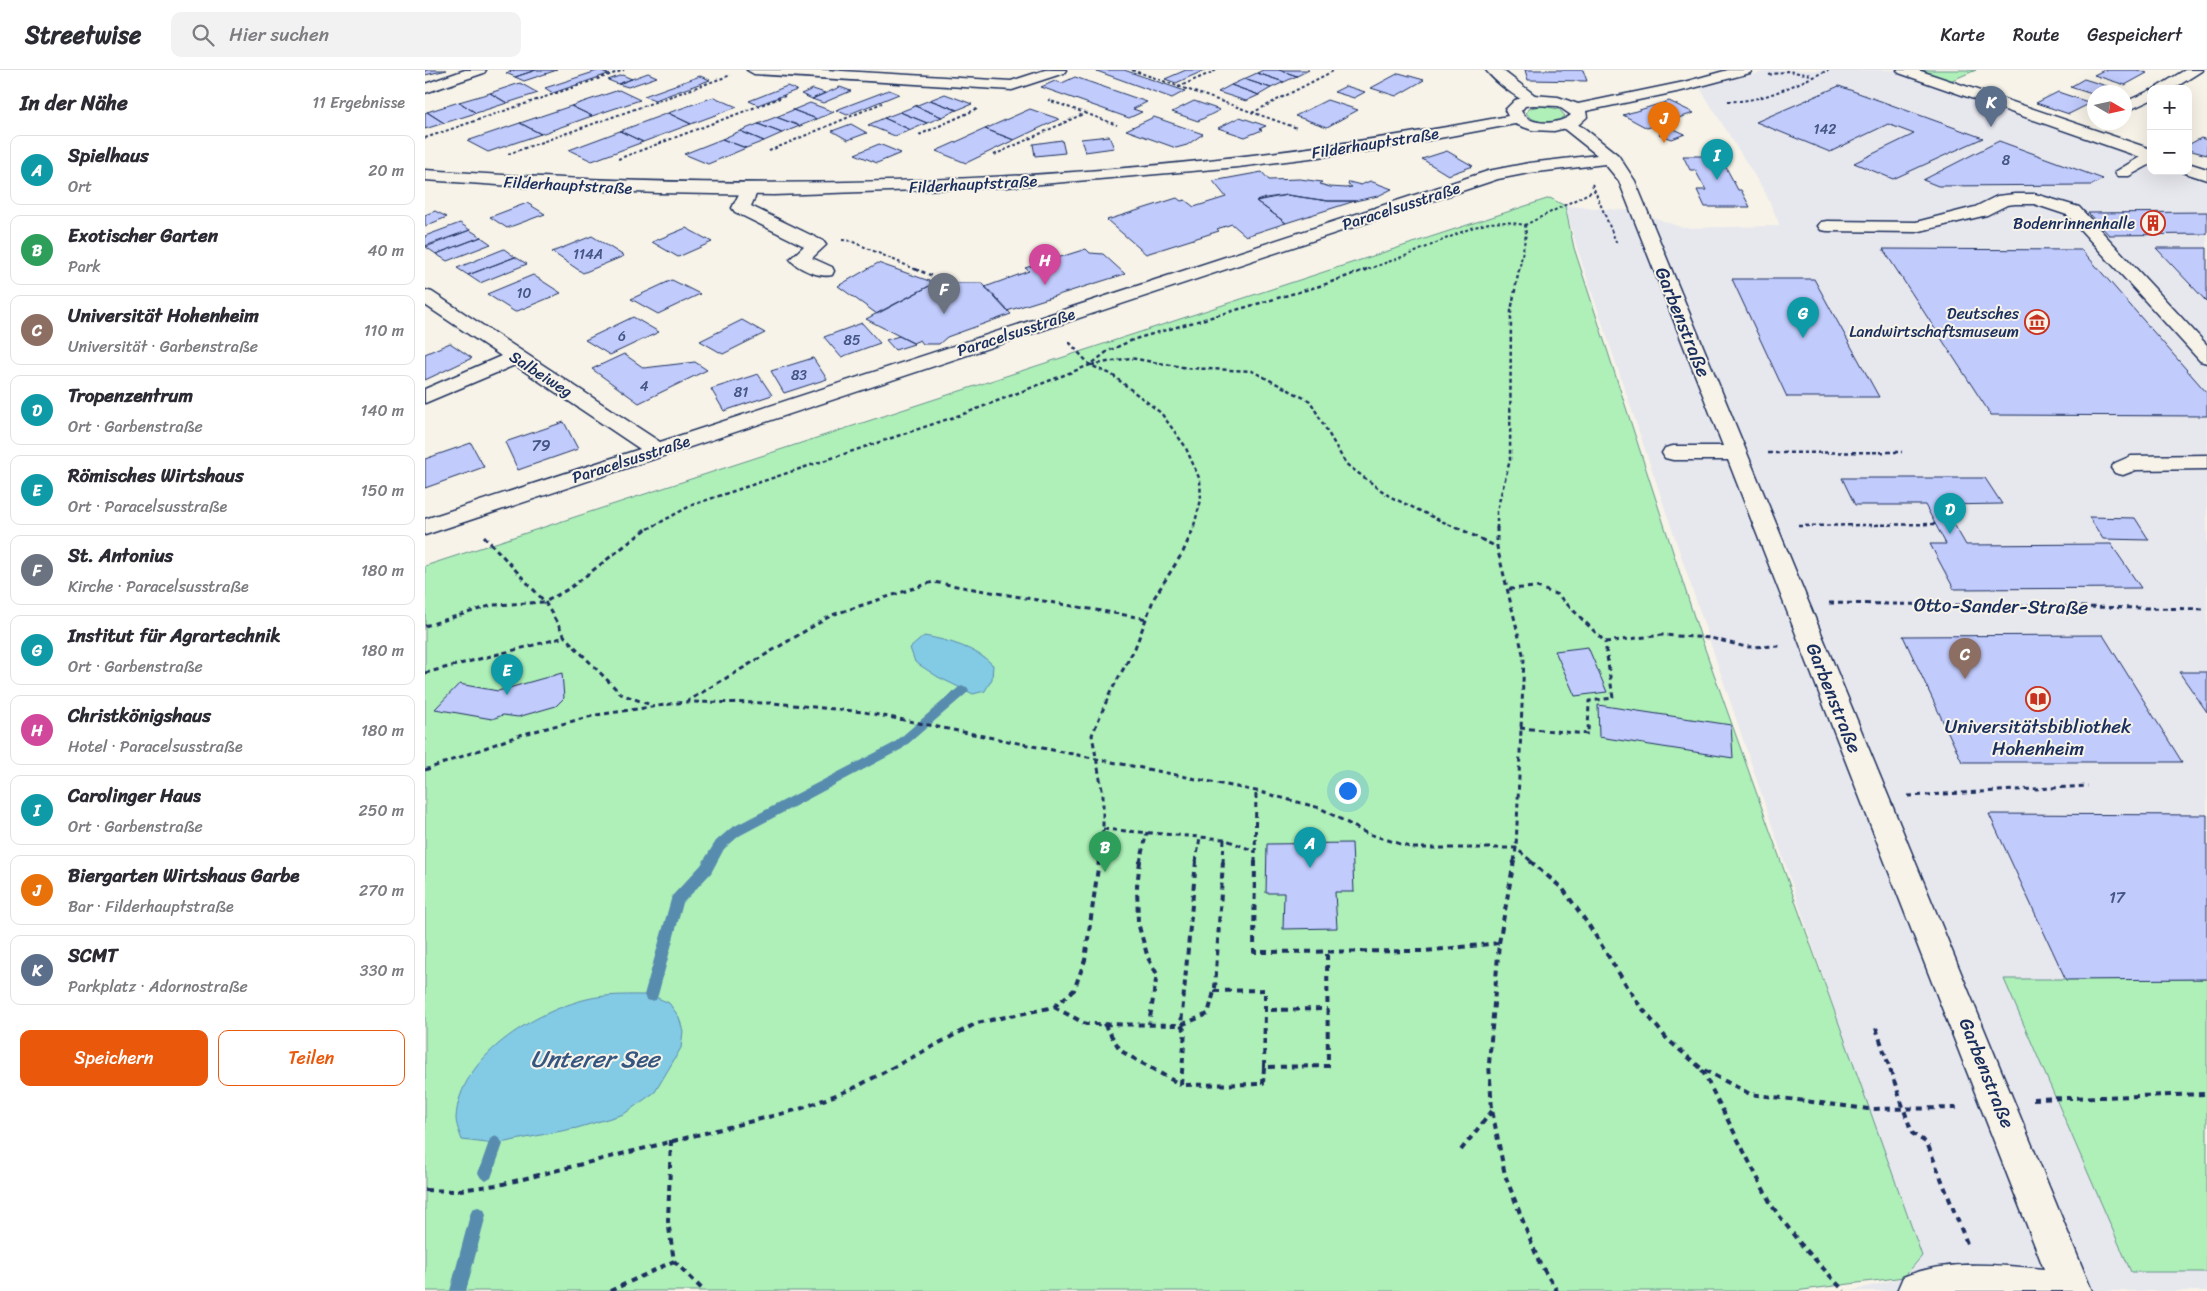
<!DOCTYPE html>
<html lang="de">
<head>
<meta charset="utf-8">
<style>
	body { margin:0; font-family:Sriracha,sans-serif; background:#f2f2f3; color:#2b2b33 }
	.controls { position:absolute; right:15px; top:15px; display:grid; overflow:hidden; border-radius:10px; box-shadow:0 5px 20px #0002 }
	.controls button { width:45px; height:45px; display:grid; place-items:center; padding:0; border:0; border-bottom:1px solid #e1e1e2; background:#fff; color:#2b2b33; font:25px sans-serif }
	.compass { position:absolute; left:1662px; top:15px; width:45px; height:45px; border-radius:50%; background:#fff; box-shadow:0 5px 20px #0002; rotate:99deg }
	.you { position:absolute; left:922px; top:720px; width:18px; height:18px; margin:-12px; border:4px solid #fff; border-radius:50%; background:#1a73e8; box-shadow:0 0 0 8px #1a73e833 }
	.badge { display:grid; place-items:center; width:32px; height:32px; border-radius:50%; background:#ea580c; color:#fff; font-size:16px; font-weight:700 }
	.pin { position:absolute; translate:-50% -41px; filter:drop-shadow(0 1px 2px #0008) }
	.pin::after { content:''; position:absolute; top:26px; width:18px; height:15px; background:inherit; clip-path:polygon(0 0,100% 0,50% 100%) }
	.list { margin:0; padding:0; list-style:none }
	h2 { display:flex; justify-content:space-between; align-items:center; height:65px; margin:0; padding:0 20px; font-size:21px }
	h2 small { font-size:16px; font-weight:400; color:#7c7c81 }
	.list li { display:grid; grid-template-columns:32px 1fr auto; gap:15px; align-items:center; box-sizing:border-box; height:70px; margin:0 10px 10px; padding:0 10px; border:1px solid #e1e1e2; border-radius:10px }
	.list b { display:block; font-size:19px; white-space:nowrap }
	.list p { margin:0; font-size:16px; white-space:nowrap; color:#7c7c81 }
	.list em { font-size:16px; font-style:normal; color:#7c7c81 }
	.actions { display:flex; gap:10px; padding:15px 20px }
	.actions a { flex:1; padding:11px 0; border:1px solid #ea580c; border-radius:10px; text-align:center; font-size:18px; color:#ea580c }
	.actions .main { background:#ea580c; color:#fff }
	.icon { flex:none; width:28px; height:28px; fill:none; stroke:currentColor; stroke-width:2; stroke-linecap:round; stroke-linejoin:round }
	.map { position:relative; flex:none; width:1782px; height:1221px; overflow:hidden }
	header { display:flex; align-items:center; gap:30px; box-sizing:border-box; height:70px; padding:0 25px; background:#fff; border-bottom:1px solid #e1e1e2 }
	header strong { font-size:24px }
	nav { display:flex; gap:28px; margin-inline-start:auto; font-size:18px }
	.search { width:350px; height:45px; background:#f2f2f3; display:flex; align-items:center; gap:12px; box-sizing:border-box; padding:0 18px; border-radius:10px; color:#7c7c81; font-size:19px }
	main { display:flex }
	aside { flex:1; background:#fff }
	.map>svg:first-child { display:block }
	.built { fill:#e7e7ee }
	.green { fill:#aff0b8; stroke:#65908b }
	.water { fill:#83cae4; stroke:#598cae }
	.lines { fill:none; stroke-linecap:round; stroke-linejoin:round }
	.stream { fill:#598cae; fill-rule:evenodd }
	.building { fill:#c1cbfc; stroke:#1b2f5e }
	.minor-casing { stroke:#1b2f5e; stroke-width:3 }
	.major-casing { stroke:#1b2f5e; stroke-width:3 }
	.path-far3 { stroke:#1b2f5e; stroke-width:2; stroke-dasharray:3 2.5; stroke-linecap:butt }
	.path-far2 { stroke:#1b2f5e; stroke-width:2.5; stroke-dasharray:4 3; stroke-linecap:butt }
	.path-far1 { stroke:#1b2f5e; stroke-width:3; stroke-dasharray:5 4; stroke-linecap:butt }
	.path { stroke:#1b2f5e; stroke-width:4; stroke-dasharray:6 5; stroke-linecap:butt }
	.minor { fill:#f7f3e8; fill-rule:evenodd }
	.major { fill:#f7f3e8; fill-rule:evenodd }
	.labels { text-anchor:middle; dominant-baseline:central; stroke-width:4; stroke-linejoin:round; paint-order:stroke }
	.far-number-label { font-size:14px; fill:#445686 }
	.far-street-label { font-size:16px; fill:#1b2f5e; stroke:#f7f3e8 }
	.far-poi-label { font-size:16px; fill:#1b2f5e; stroke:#f7f3e8; text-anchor:end }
	.number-label { font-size:16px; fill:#445686 }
	.street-label { font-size:19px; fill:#1b2f5e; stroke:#f7f3e8 }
	.poi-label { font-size:19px; fill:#1b2f5e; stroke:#f7f3e8 }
	.near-water-label { font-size:24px; font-style:italic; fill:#355680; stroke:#f7f3e8 }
</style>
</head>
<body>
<header>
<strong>Streetwise</strong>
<div class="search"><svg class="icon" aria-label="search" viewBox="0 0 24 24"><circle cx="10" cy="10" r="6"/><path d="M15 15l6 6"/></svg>Hier suchen</div>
<nav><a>Karte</a><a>Route</a><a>Gespeichert</a></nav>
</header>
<main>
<aside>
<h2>In der Nähe<small>11 Ergebnisse</small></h2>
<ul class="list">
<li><span class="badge" style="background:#0f9aa8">A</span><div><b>Spielhaus</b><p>Ort</p></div><em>20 m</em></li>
<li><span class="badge" style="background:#2e9e5b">B</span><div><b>Exotischer Garten</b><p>Park</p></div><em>40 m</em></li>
<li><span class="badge" style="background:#8d6e63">C</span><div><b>Universität Hohenheim</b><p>Universität · Garbenstraße</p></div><em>110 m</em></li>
<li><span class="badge" style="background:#0f9aa8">D</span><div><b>Tropenzentrum</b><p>Ort · Garbenstraße</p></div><em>140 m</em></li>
<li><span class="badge" style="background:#0f9aa8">E</span><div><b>Römisches Wirtshaus</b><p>Ort · Paracelsusstraße</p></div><em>150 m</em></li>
<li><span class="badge" style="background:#6b7280">F</span><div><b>St. Antonius</b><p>Kirche · Paracelsusstraße</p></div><em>180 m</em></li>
<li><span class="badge" style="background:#0f9aa8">G</span><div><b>Institut für Agrartechnik</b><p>Ort · Garbenstraße</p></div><em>180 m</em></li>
<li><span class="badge" style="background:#d1479c">H</span><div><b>Christkönigshaus</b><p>Hotel · Paracelsusstraße</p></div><em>180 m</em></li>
<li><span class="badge" style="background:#0f9aa8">I</span><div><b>Carolinger Haus</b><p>Ort · Garbenstraße</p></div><em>250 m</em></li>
<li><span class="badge" style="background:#e8710a">J</span><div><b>Biergarten Wirtshaus Garbe</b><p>Bar · Filderhauptstraße</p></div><em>270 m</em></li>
<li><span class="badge" style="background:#5c6f8a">K</span><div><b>SCMT</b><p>Parkplatz · Adornostraße</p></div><em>330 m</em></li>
</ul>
<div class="actions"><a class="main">Speichern</a><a>Teilen</a></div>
</aside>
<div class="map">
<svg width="1782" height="1221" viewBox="0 0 1782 1221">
	<rect width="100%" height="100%" fill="#f7f3e8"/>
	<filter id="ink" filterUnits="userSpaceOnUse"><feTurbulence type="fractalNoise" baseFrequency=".02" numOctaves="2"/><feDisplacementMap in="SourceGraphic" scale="10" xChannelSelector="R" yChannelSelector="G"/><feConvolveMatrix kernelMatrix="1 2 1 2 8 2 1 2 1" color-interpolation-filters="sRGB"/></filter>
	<g filter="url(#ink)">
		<path class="built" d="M1346,0H1471L1726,89V101H1761L1782,108V1221H1427L1479,1207L1497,1186L1443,1039L1152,178L1140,136L1211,141L1258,158L1355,156L1341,124L1275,18Z"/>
		<path class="green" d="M1496,0H1551L1525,11Z
			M1116,36L1134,39L1140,46C1130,55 1108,54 1101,43L1105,38Z
			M1125,128L1140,136L1149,178L1275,565L1497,1186L1479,1207L1370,1221H0V496Z
			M1579,909H1782V1202H1706Z"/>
		<path class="water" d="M499,566C523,570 551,578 568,595L567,609L560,621L548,624L513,607L490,592L485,578Z
			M226,925L244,933L254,947L258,961L256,978L230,1022L199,1044L152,1058L70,1074L37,1070C35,1064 31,1055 31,1048C34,987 109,942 162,929C182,924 206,925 226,925Z"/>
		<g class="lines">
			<path class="stream" d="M538,616L542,617L544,620L542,623L477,679L314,766L299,779L286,803L258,833L233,925L231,930L226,931L221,930L219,925L247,826L276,795L291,771L306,758L469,673L534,617Z
				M70,1066L75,1069L78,1074L66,1108L61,1111L56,1108L53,1103L65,1069Z
				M53,1137L59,1139L61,1145L41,1221H25L45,1145L47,1139Z"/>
		</g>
		<path class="building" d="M0,0H22L0,5Z
			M90,0H111L90,7L81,3Z
			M111,0H132L99,11L90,7Z
			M175,0L183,4L128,23L120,18Z
			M669,0H699L760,21L747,28Z
			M761,0H780L751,13L740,9Z
			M838,0H854L872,6L859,12L832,3Z
			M854,0H884L872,6Z
			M1100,0H1158L1162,11L1103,10Z
			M1679,0H1712L1722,3L1700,15L1669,5Z
			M223,3L232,7L203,17L193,14Z
			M832,3L859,12L846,18L819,9Z
			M974,3L999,10L971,26L946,18Z
			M197,5L207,9L193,14L183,10Z
			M275,6L285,10L230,30L219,26Z
			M650,7L722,32L708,39L717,42L704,48L616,17L630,11L637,13Z
			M819,9L846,18L834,25L806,15Z
			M1659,9L1688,18L1680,22H1670V25L1645,17Z
			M95,13L113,23L82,33L65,23Z
			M806,15L834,25L821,31L793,22Z
			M362,16L372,20L333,35L324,31Z
			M921,16L940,22L929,28L909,22Z
			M1414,16L1558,68L1468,109L1429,93L1489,64L1463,54L1405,82L1331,52Z
			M415,17L426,21L398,33L387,29Z
			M388,19L400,23L387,29L376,24Z
			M194,20L215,30L167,46L146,36Z
			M464,20L474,24L422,45L411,40Z
			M1633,22L1666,33L1644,44L1611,33Z
			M65,23L82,33L51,43L34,32Z
			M520,24L547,34L532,40L505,30Z
			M289,27L312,37L266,54L243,43Z
			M505,30L532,40L517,47L490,36Z
			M902,30L933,40L902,57L870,46Z
			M769,31L795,40L773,51L747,42Z
			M1244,31L1269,43L1222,58L1198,45Z
			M34,32L51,43L19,53L2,42Z
			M385,33L409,42L392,49L368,40Z
			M146,36L167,46L116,64L95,53Z
			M490,36L517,47L502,53L475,42Z
			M605,39L634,49L589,70L560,59Z
			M368,40L392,49L375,56L351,47Z
			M2,42L19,53L0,59V43Z
			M475,42L502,53L486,60L459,48Z
			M243,43L266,54L218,72L195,61Z
			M351,47L375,56L357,63L333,54Z
			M729,47L778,64L762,75L751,78L701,60Z
			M815,47L841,56L834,59L837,60L820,67L793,58Z
			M459,48L486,60L470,66L443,55Z
			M95,53L116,64L63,82L42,71Z
			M333,54L357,63L339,71L315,61Z
			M426,54L442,63L423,70L407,61Z
			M1247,58L1260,64L1247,69L1234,64Z
			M560,59L589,70L541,93L511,81Z
			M195,61L218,72L167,91L144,80Z
			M315,61L339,71L321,78L297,69Z
			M684,66L689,78L660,82L656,69Z
			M1776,68L1782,70V85L1763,80V75Z
			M297,69L321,78L283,94L259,84Z
			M637,70L640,83L610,86L608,74Z
			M1574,71L1678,109L1667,115L1513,116L1498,110Z
			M454,74L476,83L452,93L430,84Z
			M1022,81L1048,96L1023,105L997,89Z
			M1258,86H1295L1313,120H1316L1325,137H1280L1272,120H1281L1270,100H1265Z
			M837,102L844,110L875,109L897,112L895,114L905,117L921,118L927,117L923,115L924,112L936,115L945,111L967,119L953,126L930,131H903L862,125L841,128L831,131L861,153L821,166L807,154L792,159L794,161L721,184L682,150L752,128L756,131L760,130L769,137L801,127L788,111Z
			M862,125L903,131H930L861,153L831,131Z
			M102,133L120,144L82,158L65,147Z
			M10,141L22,147L0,156V145Z
			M1782,142V164L1684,165L1663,143Z
			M35,153L45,160L0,176V166Z
			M261,158L287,172L253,187L227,172Z
			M45,160L56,167L11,184L1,177Z
			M167,166L199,186L158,203L127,182Z
			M56,167L66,174L22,191L11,184Z
			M1731,178H1782V232Z
			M79,179L90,187L43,205L32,198Z
			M661,179L665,183L678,184L700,204L582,241L560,217L604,201L600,198Z
			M1458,179L1657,180L1782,323V346L1566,345Z
			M90,187L102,194L55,213L43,205Z
			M453,193L510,213L452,244L413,216Z
			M108,205L136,223L90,242L62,224Z
			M1307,209H1389L1454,327H1362Z
			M247,210L275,224L233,244L206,229Z
			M510,213H557L586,244L522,267L514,274H498L495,270L488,273L441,249Z
			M208,247L234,262L185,285L160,270Z
			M317,250L340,263L298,284L275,271Z
			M437,253L455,273L416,287L399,267Z
			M474,266L488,273L489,274L470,280L461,270Z
			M25,273L47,288L0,310V284Z
			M199,284L219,298L270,292L282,300L214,333L167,299Z
			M388,288L402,309L359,323L346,301Z
			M333,304L347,325L299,341L286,319Z
			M139,352L153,379L93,400L80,372Z
			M46,373L59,397L0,418V389Z
			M1417,408H1560L1577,434L1518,435L1541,475L1686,474L1716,518L1529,519L1505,474H1521L1500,435H1430Z
			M1664,447L1710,448L1724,470L1678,469Z
			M1678,565L1757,692H1537L1478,566Z
			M1163,577L1182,622L1150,626L1130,581Z
			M1754,602H1782V642Z
			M137,603L139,628L131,636L93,647L78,645L67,649L10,639L34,614L73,621Z
			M1173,635L1306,655L1308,688L1174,667Z
			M1564,744L1782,745V909L1641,910Z
			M927,773L929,822H910L912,858L858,859L859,823H841L842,774Z"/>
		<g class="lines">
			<defs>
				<path id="minor" d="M40,0H61L59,3L0,23V14Z
					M322,0H400L586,11L620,0H641L639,3L587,20L329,4Z
					M1061,0H1077L1116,30L1113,33C1100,37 1069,11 1061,0Z
					M1472,0H1493L1726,79V94L1704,106H1692L1690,102L1715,87L1474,3Z
					M1760,0H1778L1748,19H1729Z
					M1726,20V30L1700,42V32Z
					M1144,50L1159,58L1193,85L1210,111L1667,1221H1472L1478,1207C1521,1189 1573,1195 1619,1199L1303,390H1248L1240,388L1237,383L1240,378L1248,376H1298L1194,111L1180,94L1104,103L1073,109L0,465V449L215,379L90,295L0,333V319L76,286L0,235V220L7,222L235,372L1063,101L1104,93L1172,85L1138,58L1136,55L1138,52Z
					M1763,93L1782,99V110L1757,102L1763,101Z
					M324,115L330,116L333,120L326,136L398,171L401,175L387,188L407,197L409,201L407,205C395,208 372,199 365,189L379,176L310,142L307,138L318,116Z
					M1590,124H1610L1654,137L1782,275V293L1775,291L1642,145L1609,134H1590L1582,135L1562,145L1491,162L1402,161L1396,160L1393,156L1396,152L1402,151L1491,152L1550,137L1572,126Z
					M1782,385V399L1711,400L1698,405L1690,403L1686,398L1690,393L1706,386Z"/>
				<path id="major" d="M1303,0H1327L1325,3L1261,20L1161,41L1162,47L1153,55L1129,61L1107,60L1090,54L950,80L813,97L581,117L349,125L233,123L116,118L0,110V100C366,126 722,114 1083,46L1080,40L1090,30L1108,25L1133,27L1153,34L1259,12ZM1108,35L1133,36L1146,45C1134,55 1104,57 1096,41L1100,36Z"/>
			</defs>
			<use href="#minor" class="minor-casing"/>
			<use href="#major" class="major-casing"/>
			<path class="path-far3" d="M707,0L872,58
				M1344,5L1362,1L1387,5
				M753,17L792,0
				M1303,31C1339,33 1371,13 1404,0
				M660,43L692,55
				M827,43L910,0
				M494,65L552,39
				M0,68L199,0
				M344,81L457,33
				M83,84L306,5
				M569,85L660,43L623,30
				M193,89L360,26
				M1167,114L1192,174
				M417,170L426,171L494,201
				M938,201L988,183L1046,158L1064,153L1081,152L1100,155L1170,120
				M1094,201L1101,164L1100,155"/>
			<path class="path-far2" d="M490,199L508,206
				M644,272L665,295L686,304L736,343L760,376L775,410L776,430L768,459
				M666,295L705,288L763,298L827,301L885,331L921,394L964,426L1033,459
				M1343,383L1477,382
				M1373,456L1510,454
				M223,459L267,435L541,343L665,295L683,281L710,269L898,215L942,199
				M1072,459V440L1085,390L1086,241L1094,199"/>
			<path class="path-far1" d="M1031,457L1072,477
				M1072,457V477L1099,588L1091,778L1089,792
				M59,466L120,532L140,567L196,624L226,635
				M1084,519L1112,517L1133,525L1180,572L1237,565L1286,568L1321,577L1356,576
				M1404,533L1782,539
				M0,556L68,535L120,532L145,518L224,457
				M0,603L140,567
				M261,632L407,545L508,512L723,549
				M1095,658L1163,664L1164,631L1188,628L1180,572
				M0,700L95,665L171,645L260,632L348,633L439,642L831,721L895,738L941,763L988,778H1091L1107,792
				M1483,726L1663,716
				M678,759L799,769L829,781
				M673,792L678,759V725L667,665L685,623L710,578L729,528L758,482L769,457
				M715,792L722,762
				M771,792L775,767
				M798,792L799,769
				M830,792L831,721"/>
			<path class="path" d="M715,791L712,816L713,853L723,888L732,904L724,954
				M771,791L756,955L760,961L756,1015L838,1014L839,997L903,996L902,882
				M830,791L829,882L1000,881L1074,873
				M1089,791L1074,873L1064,994L1067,1040L1080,1105L1114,1192L1132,1221
				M1105,791L1138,819L1165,857L1212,932L1242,969L1277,999L1325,1024L1443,1039L1535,1038
				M789,921L840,920V940L902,939
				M629,937L661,954L756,955L783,944L790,918L798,791
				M679,954L696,981L756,1015
				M1451,958L1487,1063L1502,1073L1543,1176
				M839,997L840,940
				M1277,1000L1347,1136L1374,1172L1419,1221
				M1608,1029L1782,1024
				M246,1070L243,1151L249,1191L279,1221
				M1036,1080L1067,1041
				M0,1120L28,1121L78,1114L375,1039L429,1018L552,953L629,937L649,920L660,890L674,791
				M185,1221L249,1191"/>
			<use href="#minor" class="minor"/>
			<use href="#major" class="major"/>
		</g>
	</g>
	<defs>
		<symbol id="building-ring" viewBox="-11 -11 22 22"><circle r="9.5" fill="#f7f3e8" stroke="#c8321e" stroke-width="1.5"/><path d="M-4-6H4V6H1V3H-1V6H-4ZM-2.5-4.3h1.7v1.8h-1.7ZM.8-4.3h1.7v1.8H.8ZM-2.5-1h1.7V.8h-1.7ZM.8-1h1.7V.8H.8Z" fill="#c8321e"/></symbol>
		<symbol id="museum-ring" viewBox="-11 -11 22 22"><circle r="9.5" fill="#f7f3e8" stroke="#c8321e" stroke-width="1.5"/><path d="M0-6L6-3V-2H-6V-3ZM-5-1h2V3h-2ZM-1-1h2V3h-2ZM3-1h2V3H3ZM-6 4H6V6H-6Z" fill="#c8321e"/></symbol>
		<symbol id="library-ring" viewBox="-11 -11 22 22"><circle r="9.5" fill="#f7f3e8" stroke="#c8321e" stroke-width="1.5"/><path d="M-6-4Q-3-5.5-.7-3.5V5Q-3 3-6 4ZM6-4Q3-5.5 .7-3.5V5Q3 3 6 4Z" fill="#c8321e"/></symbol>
	</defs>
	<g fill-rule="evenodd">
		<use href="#building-ring" x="1714" y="139" width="28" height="28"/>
		<use href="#museum-ring" x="1598" y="238" width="28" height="28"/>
		<use href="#library-ring" x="1599" y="615" width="28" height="28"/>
	</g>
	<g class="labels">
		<g class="far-number-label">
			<text x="1400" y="59">142</text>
			<text x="1581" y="90">8</text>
			<text x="163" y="184">114A</text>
			<text x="99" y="223">10</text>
			<text x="197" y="266">6</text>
			<text x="427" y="270">85</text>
			<text x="374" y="305">83</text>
			<text x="219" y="316">4</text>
			<text x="316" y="322">81</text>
		</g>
		<g class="far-street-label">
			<text transform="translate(950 73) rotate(-9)">Filderhauptstraße</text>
			<text transform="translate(548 114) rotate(-3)">Filderhauptstraße</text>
			<text transform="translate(143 115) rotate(3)">Filderhauptstraße</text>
			<text transform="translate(976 136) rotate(-18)">Paracelsusstraße</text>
			<text transform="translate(591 262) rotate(-18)">Paracelsusstraße</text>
			<text transform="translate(116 304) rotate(33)">Salbeiweg</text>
			<text transform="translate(206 389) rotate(-18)">Paracelsusstraße</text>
		</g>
		<g class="far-poi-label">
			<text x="1710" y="153">Bodenrinnenhalle</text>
			<text x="1594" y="243">Deutsches<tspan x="1594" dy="18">Landwirtschaftsmuseum</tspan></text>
		</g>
		<g class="number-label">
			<text x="116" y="375">79</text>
			<text x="1692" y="827">17</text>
		</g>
		<g class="street-label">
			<text transform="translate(1258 252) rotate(68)">Garbenstraße</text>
			<text transform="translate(1576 536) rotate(1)">Otto-Sander-Straße</text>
			<text transform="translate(1409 628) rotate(68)">Garbenstraße</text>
			<text transform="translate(1562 1003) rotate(68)">Garbenstraße</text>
		</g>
		<g class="poi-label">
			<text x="1613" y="656">Universitätsbibliothek<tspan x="1613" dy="22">Hohenheim</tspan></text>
		</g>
		<g class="near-water-label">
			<text x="170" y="989">Unterer See</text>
		</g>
	</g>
</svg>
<div class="controls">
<button>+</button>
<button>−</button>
</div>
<svg class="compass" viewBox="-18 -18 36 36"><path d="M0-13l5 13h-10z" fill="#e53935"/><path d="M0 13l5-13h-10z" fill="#7c7c81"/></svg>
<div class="you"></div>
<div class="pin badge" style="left:885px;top:798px;background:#0f9aa8">A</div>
<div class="pin badge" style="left:680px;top:802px;background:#2e9e5b">B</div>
<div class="pin badge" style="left:1540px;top:609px;background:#8d6e63">C</div>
<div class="pin badge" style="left:1525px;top:464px;background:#0f9aa8">D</div>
<div class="pin badge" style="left:82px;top:625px;background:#0f9aa8">E</div>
<div class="pin badge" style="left:519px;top:244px;background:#6b7280">F</div>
<div class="pin badge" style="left:1378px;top:268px;background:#0f9aa8">G</div>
<div class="pin badge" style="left:620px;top:215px;background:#d1479c">H</div>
<div class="pin badge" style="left:1292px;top:110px;background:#0f9aa8">I</div>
<div class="pin badge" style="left:1239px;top:73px;background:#e8710a">J</div>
<div class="pin badge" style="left:1566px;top:57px;background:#5c6f8a">K</div>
</div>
</main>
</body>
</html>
